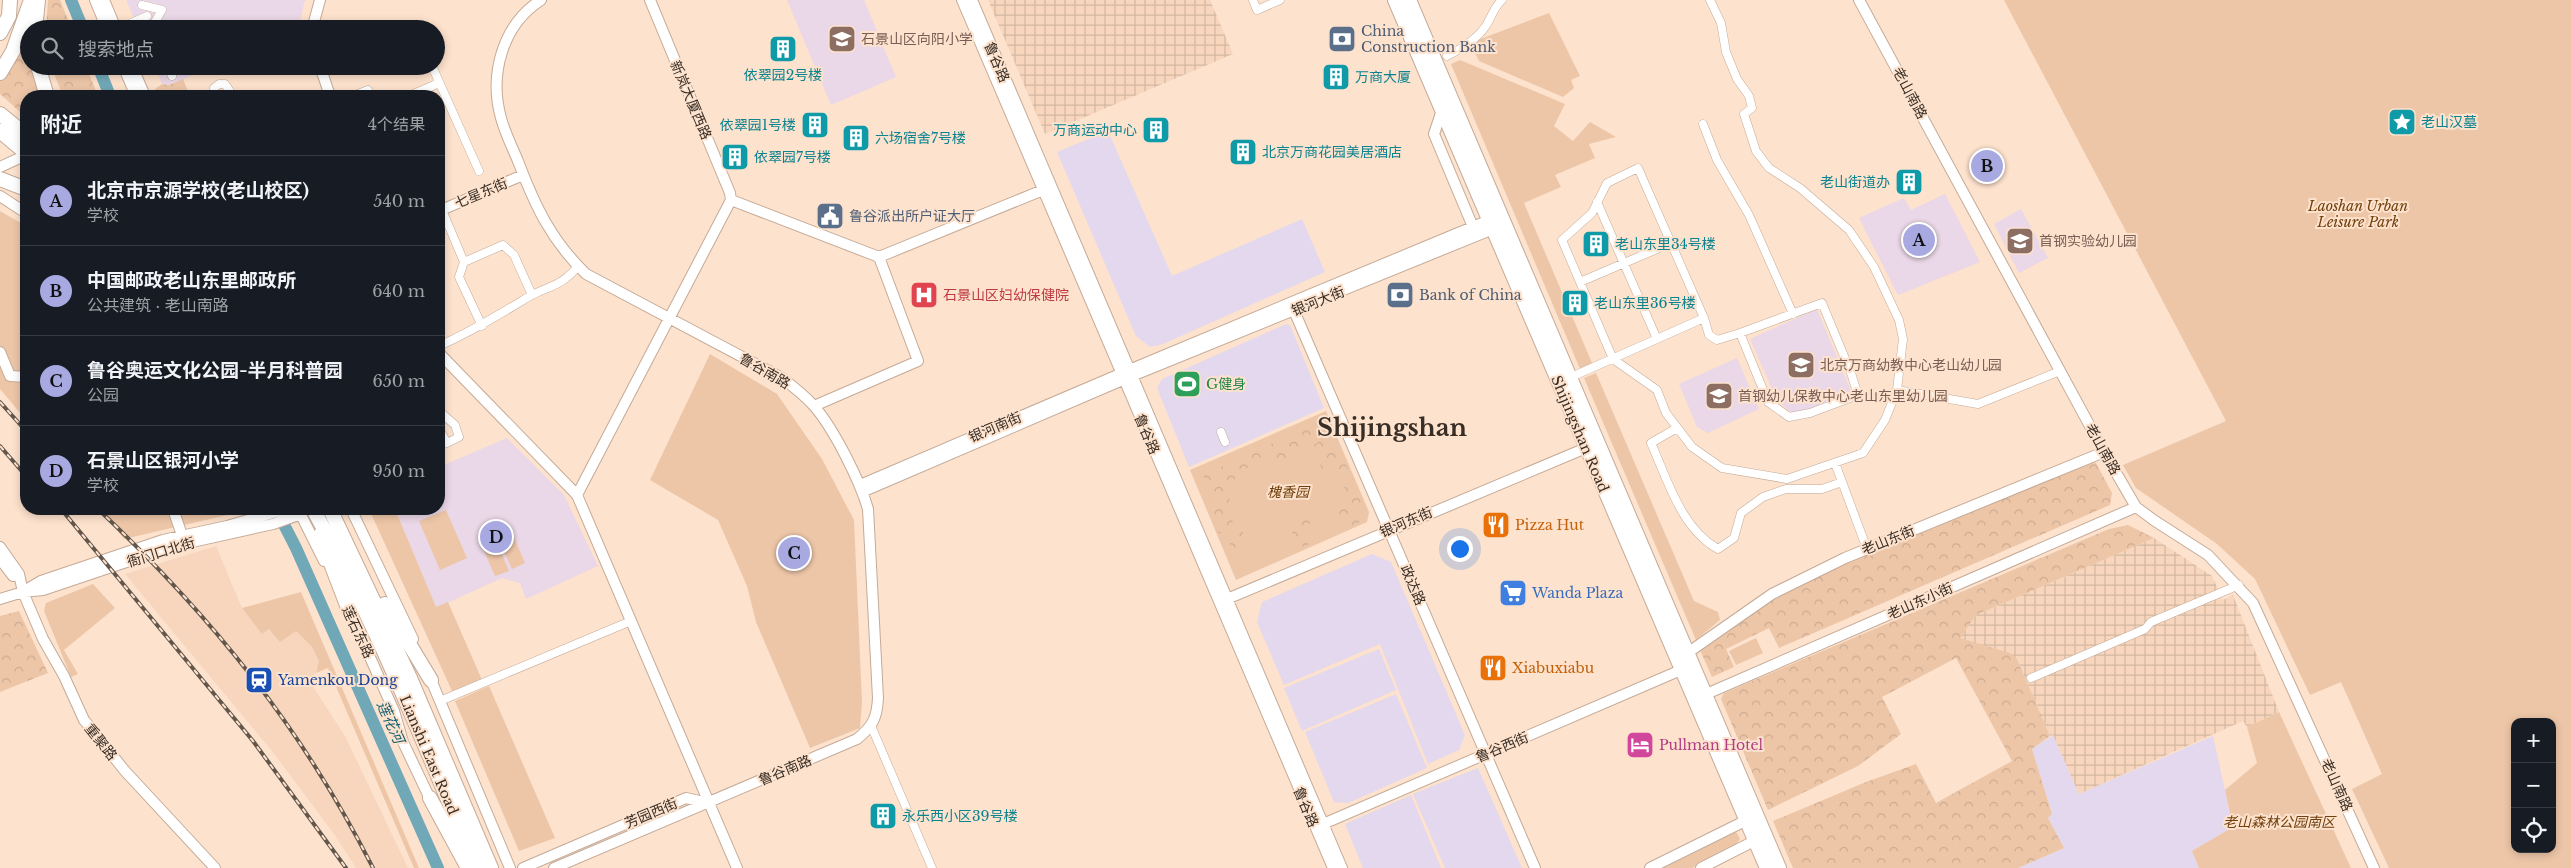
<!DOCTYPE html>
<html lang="zh">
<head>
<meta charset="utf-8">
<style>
	body { margin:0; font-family:"Libre Baskerville","Noto Sans SC",serif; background:#20242c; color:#f1f3f6 }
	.controls { position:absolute; right:15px; bottom:15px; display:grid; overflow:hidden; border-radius:10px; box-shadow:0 2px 8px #0003 }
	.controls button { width:45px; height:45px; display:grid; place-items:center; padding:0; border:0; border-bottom:1px solid #363941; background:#171b24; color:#f1f3f6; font:25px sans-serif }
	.you { position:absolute; left:1459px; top:548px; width:18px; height:18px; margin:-12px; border:4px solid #fff; border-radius:50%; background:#1a73e8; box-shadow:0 0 0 8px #1a73e833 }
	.badge { display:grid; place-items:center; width:32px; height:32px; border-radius:50%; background:#a8a9e0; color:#111; font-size:16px; font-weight:700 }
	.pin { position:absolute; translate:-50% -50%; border:2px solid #fff; box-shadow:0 1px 5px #0006 }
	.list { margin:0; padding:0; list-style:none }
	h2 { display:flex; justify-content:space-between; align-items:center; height:65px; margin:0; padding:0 20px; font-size:21px }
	h2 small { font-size:16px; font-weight:400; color:#9ea1a6 }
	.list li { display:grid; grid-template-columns:32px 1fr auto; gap:15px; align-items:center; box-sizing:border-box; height:90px; padding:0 20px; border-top:1px solid #363941 }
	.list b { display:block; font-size:19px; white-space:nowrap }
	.list p { margin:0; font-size:16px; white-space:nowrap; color:#9ea1a6 }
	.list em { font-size:16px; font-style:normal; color:#9ea1a6 }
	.icon { flex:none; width:28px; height:28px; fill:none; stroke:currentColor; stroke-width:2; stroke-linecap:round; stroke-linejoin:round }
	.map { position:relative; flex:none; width:2571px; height:868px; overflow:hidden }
	.search { position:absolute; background:#171b24; box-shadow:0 2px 8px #0003; left:20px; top:20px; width:425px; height:55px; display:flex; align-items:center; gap:12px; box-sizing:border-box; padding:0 18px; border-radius:28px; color:#9ea1a6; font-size:19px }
	.panel { position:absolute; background:#171b24; box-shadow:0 2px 8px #0003; left:20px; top:90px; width:425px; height:425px; border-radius:20px }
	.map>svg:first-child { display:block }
	.commercial { fill:#e3d8ed }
	.industrial { fill:url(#industrial-grid) }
	.education { fill:#ead7e7 }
	.built { fill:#f7d6bd }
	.green { fill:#edc6a8; fill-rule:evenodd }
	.forest { fill:url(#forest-crowns) }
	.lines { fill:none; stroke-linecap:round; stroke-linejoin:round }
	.river { stroke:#71a8b8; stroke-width:12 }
	.street-casing { stroke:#c4aa97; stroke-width:9 }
	.secondary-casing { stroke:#c4aa97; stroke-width:12 }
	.highway-casing { stroke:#c4aa97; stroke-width:16 }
	.street { stroke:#fff; stroke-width:8 }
	.secondary { stroke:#fff; stroke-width:10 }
	.highway { stroke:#fff; stroke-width:14 }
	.rail-casing { stroke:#63564b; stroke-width:4 }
	.rail { stroke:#fde2cd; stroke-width:2; stroke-dasharray:5.5; stroke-linecap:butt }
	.labels { text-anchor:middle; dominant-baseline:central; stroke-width:4; stroke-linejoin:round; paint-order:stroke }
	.service-label { font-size:14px; fill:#4e5e75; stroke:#fde2cd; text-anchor:start }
	.education-label { font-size:14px; fill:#785e54; stroke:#fde2cd; text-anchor:start }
	.street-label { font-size:14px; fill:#382e26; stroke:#fde2cd }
	.culture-label { font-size:14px; fill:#0d838f; stroke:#fde2cd; text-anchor:start }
	.park-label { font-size:14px; font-style:italic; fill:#72400d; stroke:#fde2cd }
	.health-label { font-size:14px; fill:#be3a42; stroke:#fde2cd; text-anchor:start }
	.leisure-label { font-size:14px; fill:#27864d; stroke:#fde2cd; text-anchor:start }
	.food-label { font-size:14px; fill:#c56008; stroke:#fde2cd; text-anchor:start }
	.shop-label { font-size:14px; fill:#366cbe; stroke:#fde2cd; text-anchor:start }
	.transit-label { font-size:14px; fill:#164399; stroke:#fde2cd; text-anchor:start }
	.hotel-label { font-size:14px; fill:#b23c85; stroke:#fde2cd; text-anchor:start }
	.water-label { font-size:15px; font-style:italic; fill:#165f72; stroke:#fde2cd }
	.town-label { font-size:24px; font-weight:bold; fill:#382e26; stroke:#fde2cd }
</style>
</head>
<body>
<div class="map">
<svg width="2571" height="868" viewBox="0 0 2571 868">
	<defs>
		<pattern id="industrial-grid" width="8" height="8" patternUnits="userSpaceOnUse" patternTransform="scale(1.25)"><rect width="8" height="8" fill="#f7d6bd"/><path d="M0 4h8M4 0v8" fill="none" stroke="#d4b8a2"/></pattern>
		<pattern id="forest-crowns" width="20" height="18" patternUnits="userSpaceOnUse" patternTransform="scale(1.25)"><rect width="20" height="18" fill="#edc6a8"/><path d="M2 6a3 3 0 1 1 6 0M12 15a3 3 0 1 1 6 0" fill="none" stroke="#ccaa90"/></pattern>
	</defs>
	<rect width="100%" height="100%" fill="#fde2cd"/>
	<path class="commercial" d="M1108,131L1172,276L1302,219L1325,272L1163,344L1150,347L1136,336L1057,152Z
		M1286,324L1290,325L1324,408L1189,467L1157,388L1162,379Z
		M1372,554L1391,562L1465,735L1459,750L1428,764L1380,644L1284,685L1257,622L1262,602Z
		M1379,649L1396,690L1302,731L1284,688Z
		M1396,694L1427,768L1348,803L1334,802L1305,732Z
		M2053,735L2079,794L2213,736L2233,827L2192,851L2199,868H2018L2064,848L2048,818L2052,814L2032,749Z
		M1478,768L1522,868H1445L1413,794Z
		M1411,795L1441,868H1363L1345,824Z"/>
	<path class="industrial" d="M988,0H1210L1233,54L1045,134Z
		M2154,538L2212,576L2223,600L2233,595L2279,712L2247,727L2243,721L2079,794L2053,735L2050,736L2017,659L1959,638L1976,615Z"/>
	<path class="education" d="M126,0H305L298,29H139Z
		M787,0H864L896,77L831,105Z
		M155,66H214L169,85L162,84Z
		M1945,194L1980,262L1898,295L1859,218L1904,198L1911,210Z
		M2021,209L2048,258L2019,273L1994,224Z
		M1817,309L1851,391L1798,414L1789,411L1777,400L1750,339Z
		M1737,358L1759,409L1708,433L1697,427L1679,384Z
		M507,438L564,495L598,566L526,599L520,583L502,578L436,608L395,509H439V467Z"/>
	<path class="built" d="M216,546L242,608L262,633L269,629L296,631L312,647L320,661L316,673L308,679L345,736L408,868H356L334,834L272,751L125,574Z"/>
	<path class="green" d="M2004,0H2571V868H2389L2352,789L2382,774L2341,682L2310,695L2255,579L2217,544L2136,488L2123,465L2226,421ZM2515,722H2552V849H2515Z
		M1549,13L1580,76L1571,80L1574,88L1563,97L1479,61L1470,43Z
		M1460,60L1565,104L1554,126L1573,141L1590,122L1616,137L1589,144L1595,158L1555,175L1561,187L1524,203L1592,363L1580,369L1451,64Z
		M0,211L26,226V420L0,389Z
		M710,354L777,394L822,459L854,520L862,702L860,728L810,748L756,622L747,586L718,520L650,480Z
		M1596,373L1694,601L1718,612L1720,620L1696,640L1584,378Z
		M1326,411L1369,512L1367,522L1236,580L1190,470Z
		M100,509H253L124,539Z
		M369,509H395L436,607L448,602L482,680L452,691Z
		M446,510L467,558L440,570L419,521Z
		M514,537L525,563L512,569L500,543Z
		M498,545L509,571L495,576L484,551Z
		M93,584L115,608L64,650L78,674L71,677L44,611L46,603Z
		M301,592L419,868H414L328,668L316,673L319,661L312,647L296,631L280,642L269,629L262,634L242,608Z
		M1756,638L1763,653L1736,665L1729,651Z
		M489,686L555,838L519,851L455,701Z
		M2279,712L2351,868H2199L2192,851L2233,827L2225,790L2257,763L2247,727Z
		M1732,831L1737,833L1740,839L1736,845L1692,868H1659Z"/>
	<path class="forest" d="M48,0H60L72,29H46Z
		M31,18L29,66H33L42,96H26V117L0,94V82L11,67L25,38Z
		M51,66H86L98,96H63Z
		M183,79L190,96H157L155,89L162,84L169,85Z
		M1319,422L1321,426C1306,437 1300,454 1285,465C1258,456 1240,468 1227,491L1212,495L1203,475Z
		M1333,434L1362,502L1356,504L1349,503C1346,495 1345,483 1338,477C1332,473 1325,475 1321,467C1318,460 1319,457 1312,451L1313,445Z
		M2088,461L2096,463L2112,493L2110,505L1779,648L1769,628L1726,649L1734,667L1712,677L1700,650L1775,596L1849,560Z
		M1228,497C1241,515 1234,524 1219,534L1206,505Z
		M1342,507L1350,512L1363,511L1362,521L1342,530L1336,516L1317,520L1302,527L1312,543L1303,547L1292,533L1299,516L1306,513L1322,517Z
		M2128,525L2154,538L1976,615L1960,638L2010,653L2017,659L2050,736L2032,749L2052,814L2048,818L2064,848L2018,868H1793L1773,821L1866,782L1916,764L1936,803L2012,761L1956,658L1882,697L1901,734L1858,766L1768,810L1721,699L1724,693L2109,529Z
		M1238,527L1246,536L1234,549V552L1226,535Z
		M19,611L48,673L0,692V616Z"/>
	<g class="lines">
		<path class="river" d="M71,0L83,29
			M98,66L110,96
			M277,511L296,548L438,868"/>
		<defs>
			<path id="street" d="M1253,0L1257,10L1280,0
				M142,5L162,10L152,27
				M118,29L147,16
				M1447,56C1461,49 1476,40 1485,27C1492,17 1493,8 1502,0
				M168,66L172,76
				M432,66L479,171
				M215,96L214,88L219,84H225L233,96
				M353,96L368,90L371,96
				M409,96L439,83
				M1703,124L1717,160L1749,215L1793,314
				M1597,202L1657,339
				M442,210L464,262L459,277L482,326
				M464,262L503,245L514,255L532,295
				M1580,282L1671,243
				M1704,318L1709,335L1717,340L1740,333L1768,402L1789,417L1810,413L1858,395L1851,373L1822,303L1740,333
				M439,346C471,332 500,314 530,296C551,285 562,286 578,266
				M1569,378L1704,318L1638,168L1607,183L1592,213L1562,240L1613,359L1657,390L1666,413L1692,447L1722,468L1787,479L1863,453L1885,420L1897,390L1903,339L1899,320L1874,267L1849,230L1800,188L1769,168L1756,151L1744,114L1752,108L1749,96L1737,79L1726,52L1721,23L1710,0
				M1897,390L1978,404L2060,371
				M439,411L455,425L459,437L447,443L439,429
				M1677,428L1651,443C1668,481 1681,528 1718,549L1734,538L1741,513L1763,497L1786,489H1822L1842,482
				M1221,432L1225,442
				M1835,463L1867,549
				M2031,678L2145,629L2151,622L2239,585
				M440,701L631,621
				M872,728L932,868"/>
			<path id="secondary" d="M95,0L107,29
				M104,0L116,29
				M541,0C502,25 489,75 501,118C505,133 512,147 518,161C535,206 551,240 586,274L782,378C794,387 805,396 814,406C834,429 860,481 868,509L878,698C877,718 873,726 857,739L554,868
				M650,0L730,193L731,200
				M962,0L1333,868
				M972,0L1342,868
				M1859,0L2104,452L2136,507L2155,521L2208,555L2253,603L2374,868
				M312,29L320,0
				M123,66L136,96
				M132,66L145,96
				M320,66L330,96
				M1442,110L1434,134L1473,227
				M0,167L26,155
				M0,196L26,213
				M731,200L879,257L1043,190
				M439,211L523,175
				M1292,306L1535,868
				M0,352L10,376L26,377
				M439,353L577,495L737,868
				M814,406L918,361L879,257
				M860,485L1141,365L1494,218
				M862,492L1132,376L1498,227
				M577,495L731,200
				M173,509L184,541
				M298,509L324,561
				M351,509L413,639
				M0,547L19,574L23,592L43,639L64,676L84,720L125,771L215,868
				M0,559L13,576
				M24,591L41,581L163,540L227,526L287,509
				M0,599L23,592L43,590L174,546L273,524L301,514
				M1227,599L1586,448
				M348,608L394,711L403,742L432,803
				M1686,654L1772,594L1845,558L2104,452
				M429,675L510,868
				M1704,695L2136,507
				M1323,824L1681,670
				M523,868L686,798L708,803
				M1650,868L1751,818
				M1701,868L1760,838"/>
			<path id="highway" d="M1395,0L1767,868
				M1409,0L1779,868
				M35,29L38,0
				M0,33L9,16L10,0
				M38,66L47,96
				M0,73L13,51L31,0
				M0,114L26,135
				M0,131L26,153
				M0,179L26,189
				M313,509C377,624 425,747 477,868
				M330,509L410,678L491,868
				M320,535L350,613
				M385,604L431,680
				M430,798L468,868"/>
		</defs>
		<use href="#street" class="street-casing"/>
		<use href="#secondary" class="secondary-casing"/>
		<use href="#highway" class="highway-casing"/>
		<use href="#street" class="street"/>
		<use href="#secondary" class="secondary"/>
		<use href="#highway" class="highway"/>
		<defs>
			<path id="rail" d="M0,402L26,431
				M0,446L26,476
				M61,509L253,741L346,868
				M98,509C212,617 302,728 373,868"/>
		</defs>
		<use href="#rail" class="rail-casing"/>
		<use href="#rail" class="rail"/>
	</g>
	<defs>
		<symbol id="school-square" viewBox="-11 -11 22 22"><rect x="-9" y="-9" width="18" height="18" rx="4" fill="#8d6e63" stroke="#fde2cd"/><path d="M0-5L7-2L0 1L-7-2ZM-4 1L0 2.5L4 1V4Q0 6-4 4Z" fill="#fff"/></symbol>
		<symbol id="bank-square" viewBox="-11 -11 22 22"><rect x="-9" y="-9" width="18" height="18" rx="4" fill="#5c6f8a" stroke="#fde2cd"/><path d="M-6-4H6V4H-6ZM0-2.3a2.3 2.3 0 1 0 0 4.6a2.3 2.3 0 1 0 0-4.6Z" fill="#fff"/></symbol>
		<symbol id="building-square" viewBox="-11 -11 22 22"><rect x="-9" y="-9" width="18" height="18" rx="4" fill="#0f9aa8" stroke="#fde2cd"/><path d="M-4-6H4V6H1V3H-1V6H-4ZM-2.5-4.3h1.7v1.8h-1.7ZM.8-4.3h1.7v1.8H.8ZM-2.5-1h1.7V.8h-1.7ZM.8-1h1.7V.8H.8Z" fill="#fff"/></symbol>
		<symbol id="sight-square" viewBox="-11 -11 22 22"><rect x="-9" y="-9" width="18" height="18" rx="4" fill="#0f9aa8" stroke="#fde2cd"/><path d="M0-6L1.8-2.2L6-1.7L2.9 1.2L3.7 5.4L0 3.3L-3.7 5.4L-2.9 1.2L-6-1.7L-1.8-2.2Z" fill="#fff"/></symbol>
		<symbol id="civic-square" viewBox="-11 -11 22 22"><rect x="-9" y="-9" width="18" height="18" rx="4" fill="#5c6f8a" stroke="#fde2cd"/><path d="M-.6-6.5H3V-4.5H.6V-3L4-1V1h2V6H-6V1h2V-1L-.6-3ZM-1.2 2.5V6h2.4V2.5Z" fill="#fff"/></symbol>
		<symbol id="hospital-square" viewBox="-11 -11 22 22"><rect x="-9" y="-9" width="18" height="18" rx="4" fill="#e0444e" stroke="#fde2cd"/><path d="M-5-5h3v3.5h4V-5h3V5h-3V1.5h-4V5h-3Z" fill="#fff"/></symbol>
		<symbol id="stadium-square" viewBox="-11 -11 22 22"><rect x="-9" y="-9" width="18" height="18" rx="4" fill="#2e9e5b" stroke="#fde2cd"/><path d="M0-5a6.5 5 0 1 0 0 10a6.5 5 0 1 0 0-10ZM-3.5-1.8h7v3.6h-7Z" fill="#fff"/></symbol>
		<symbol id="restaurant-square" viewBox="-11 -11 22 22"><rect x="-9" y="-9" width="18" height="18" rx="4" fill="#e8710a" stroke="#fde2cd"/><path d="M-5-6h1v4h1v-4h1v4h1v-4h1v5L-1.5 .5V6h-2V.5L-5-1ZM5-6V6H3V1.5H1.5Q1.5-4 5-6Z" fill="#fff"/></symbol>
		<symbol id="supermarket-square" viewBox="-11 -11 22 22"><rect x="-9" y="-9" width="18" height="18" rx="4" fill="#3f7fe0" stroke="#fde2cd"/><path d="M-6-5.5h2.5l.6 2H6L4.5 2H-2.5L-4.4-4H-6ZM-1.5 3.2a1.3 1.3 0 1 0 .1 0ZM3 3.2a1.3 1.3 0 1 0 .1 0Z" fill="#fff"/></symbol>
		<symbol id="station-square" viewBox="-11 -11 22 22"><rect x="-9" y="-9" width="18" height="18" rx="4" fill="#1a4fb4" stroke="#fde2cd"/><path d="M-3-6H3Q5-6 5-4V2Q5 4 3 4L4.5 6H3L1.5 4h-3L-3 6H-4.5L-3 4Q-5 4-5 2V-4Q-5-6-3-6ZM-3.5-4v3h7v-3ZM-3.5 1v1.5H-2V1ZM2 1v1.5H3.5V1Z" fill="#fff"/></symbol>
		<symbol id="hotel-square" viewBox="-11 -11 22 22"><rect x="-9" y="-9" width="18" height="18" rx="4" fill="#d1479c" stroke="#fde2cd"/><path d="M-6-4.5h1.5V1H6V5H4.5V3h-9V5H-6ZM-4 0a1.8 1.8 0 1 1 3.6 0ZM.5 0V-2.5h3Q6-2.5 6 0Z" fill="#fff"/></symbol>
	</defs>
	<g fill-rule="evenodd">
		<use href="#school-square" x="826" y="23" width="32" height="32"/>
		<use href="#bank-square" x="1326" y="23" width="32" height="32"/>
		<use href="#building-square" x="767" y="33" width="32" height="32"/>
		<use href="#building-square" x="1320" y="61" width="32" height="32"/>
		<use href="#sight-square" x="2386" y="106" width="32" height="32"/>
		<use href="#building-square" x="799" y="109" width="32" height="32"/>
		<use href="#building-square" x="1140" y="114" width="32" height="32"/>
		<use href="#building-square" x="840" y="122" width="32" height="32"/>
		<use href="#building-square" x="1227" y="136" width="32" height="32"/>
		<use href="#building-square" x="719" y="141" width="32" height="32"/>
		<use href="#building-square" x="1893" y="166" width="32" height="32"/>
		<use href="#civic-square" x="814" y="200" width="32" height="32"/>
		<use href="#school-square" x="2004" y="225" width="32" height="32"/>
		<use href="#building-square" x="1580" y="228" width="32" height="32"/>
		<use href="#hospital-square" x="908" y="279" width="32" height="32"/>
		<use href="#bank-square" x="1384" y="279" width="32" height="32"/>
		<use href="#building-square" x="1559" y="287" width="32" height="32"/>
		<use href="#school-square" x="1785" y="349" width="32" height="32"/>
		<use href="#stadium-square" x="1171" y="368" width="32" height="32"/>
		<use href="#school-square" x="1703" y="380" width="32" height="32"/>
		<use href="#restaurant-square" x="1480" y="509" width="32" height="32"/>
		<use href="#supermarket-square" x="1497" y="577" width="32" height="32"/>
		<use href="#restaurant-square" x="1477" y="652" width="32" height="32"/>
		<use href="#station-square" x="243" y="664" width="32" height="32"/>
		<use href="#hotel-square" x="1624" y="729" width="32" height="32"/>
		<use href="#building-square" x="867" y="800" width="32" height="32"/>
	</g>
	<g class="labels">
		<g class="service-label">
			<text x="1361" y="31">China<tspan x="1361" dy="16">Construction Bank</tspan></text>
			<text x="849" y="216">鲁谷派出所户证大厅</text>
			<text x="1419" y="295">Bank of China</text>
		</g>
		<g class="education-label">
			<text x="861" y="39">石景山区向阳小学</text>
			<text x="2039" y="241">首钢实验幼儿园</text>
			<text x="1820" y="365">北京万商幼教中心老山幼儿园</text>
			<text x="1738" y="396">首钢幼儿保教中心老山东里幼儿园</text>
		</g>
		<g class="street-label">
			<text transform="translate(997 62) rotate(67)">鲁谷路</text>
			<text transform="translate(1910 93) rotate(62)">老山南路</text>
			<text transform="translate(691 100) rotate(67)">新岚大厦西路</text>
			<text transform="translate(481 193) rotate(-23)">七星东街</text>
			<text transform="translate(1318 301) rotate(-22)">银河大街</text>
			<text transform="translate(765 371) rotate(30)">鲁谷南路</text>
			<text transform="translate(995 427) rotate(-23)">银河南街</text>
			<text transform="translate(1147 434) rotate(67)">鲁谷路</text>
			<text transform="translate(1580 434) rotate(67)">Shijingshan Road</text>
			<text transform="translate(2103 449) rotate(61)">老山南路</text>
			<text transform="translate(1406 522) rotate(-23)">银河东街</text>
			<text transform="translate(1888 540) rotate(-22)">老山东街</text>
			<text transform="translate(161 552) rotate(-17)">衙门口北街</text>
			<text transform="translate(1413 585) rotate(67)">政达路</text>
			<text transform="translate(1920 601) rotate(-24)">老山东小街</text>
			<text transform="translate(358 632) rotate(65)">莲石东路</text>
			<text transform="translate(101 742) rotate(51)">重聚路</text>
			<text transform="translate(1502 747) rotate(-23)">鲁谷西街</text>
			<text transform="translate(429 755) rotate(67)">Lianshi East Road</text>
			<text transform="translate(785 770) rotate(-23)">鲁谷南路</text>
			<text transform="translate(2337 785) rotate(66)">老山南路</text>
			<text transform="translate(1306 807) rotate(67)">鲁谷路</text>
			<text transform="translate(651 813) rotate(-23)">芳园西街</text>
		</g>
		<g class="culture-label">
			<text x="783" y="75" text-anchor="middle">依翠园2号楼</text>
			<text x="1355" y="77">万商大厦</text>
			<text x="2421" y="122">老山汉墓</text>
			<text x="796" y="125" text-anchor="end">依翠园1号楼</text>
			<text x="1137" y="130" text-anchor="end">万商运动中心</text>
			<text x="875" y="138">六场宿舍7号楼</text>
			<text x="1262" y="152">北京万商花园美居酒店</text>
			<text x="754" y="157">依翠园7号楼</text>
			<text x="1890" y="182" text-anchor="end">老山街道办</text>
			<text x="1615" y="244">老山东里34号楼</text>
			<text x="1594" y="303">老山东里36号楼</text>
			<text x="902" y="816">永乐西小区39号楼</text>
		</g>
		<g class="park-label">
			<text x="2358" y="206">Laoshan Urban<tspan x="2358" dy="16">Leisure Park</tspan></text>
			<text x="1288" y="492">槐香园</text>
			<text x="2279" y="822">老山森林公园南区</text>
		</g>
		<g class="health-label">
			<text x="943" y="295">石景山区妇幼保健院</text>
		</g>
		<g class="leisure-label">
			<text x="1206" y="384">G健身</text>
		</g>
		<g class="food-label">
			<text x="1515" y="525">Pizza Hut</text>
			<text x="1512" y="668">Xiabuxiabu</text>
		</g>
		<g class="shop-label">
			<text x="1532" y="593">Wanda Plaza</text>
		</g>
		<g class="transit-label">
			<text x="278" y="680">Yamenkou Dong</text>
		</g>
		<g class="hotel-label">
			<text x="1659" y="745">Pullman Hotel</text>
		</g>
		<g class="water-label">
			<text transform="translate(391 722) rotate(66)">莲花河</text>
		</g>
		<g class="town-label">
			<text x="1392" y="427">Shijingshan</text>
		</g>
	</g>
</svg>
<div class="controls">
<button>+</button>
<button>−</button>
<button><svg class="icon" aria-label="locate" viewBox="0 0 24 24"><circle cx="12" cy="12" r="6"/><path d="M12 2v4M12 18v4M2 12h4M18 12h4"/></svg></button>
</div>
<div class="you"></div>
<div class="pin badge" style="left:1919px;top:240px">A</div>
<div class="pin badge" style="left:1987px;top:166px">B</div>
<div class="pin badge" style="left:794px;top:553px">C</div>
<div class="pin badge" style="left:496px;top:537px">D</div>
<div class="search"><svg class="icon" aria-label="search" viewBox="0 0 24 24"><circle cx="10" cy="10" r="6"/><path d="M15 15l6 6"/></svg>搜索地点</div>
<section class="panel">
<h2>附近<small>4个结果</small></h2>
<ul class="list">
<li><span class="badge">A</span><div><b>北京市京源学校(老山校区)</b><p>学校</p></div><em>540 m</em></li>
<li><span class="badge">B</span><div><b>中国邮政老山东里邮政所</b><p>公共建筑 · 老山南路</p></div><em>640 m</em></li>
<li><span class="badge">C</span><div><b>鲁谷奥运文化公园-半月科普园</b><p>公园</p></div><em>650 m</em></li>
<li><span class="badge">D</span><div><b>石景山区银河小学</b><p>学校</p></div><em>950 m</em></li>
</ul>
</section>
</div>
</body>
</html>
